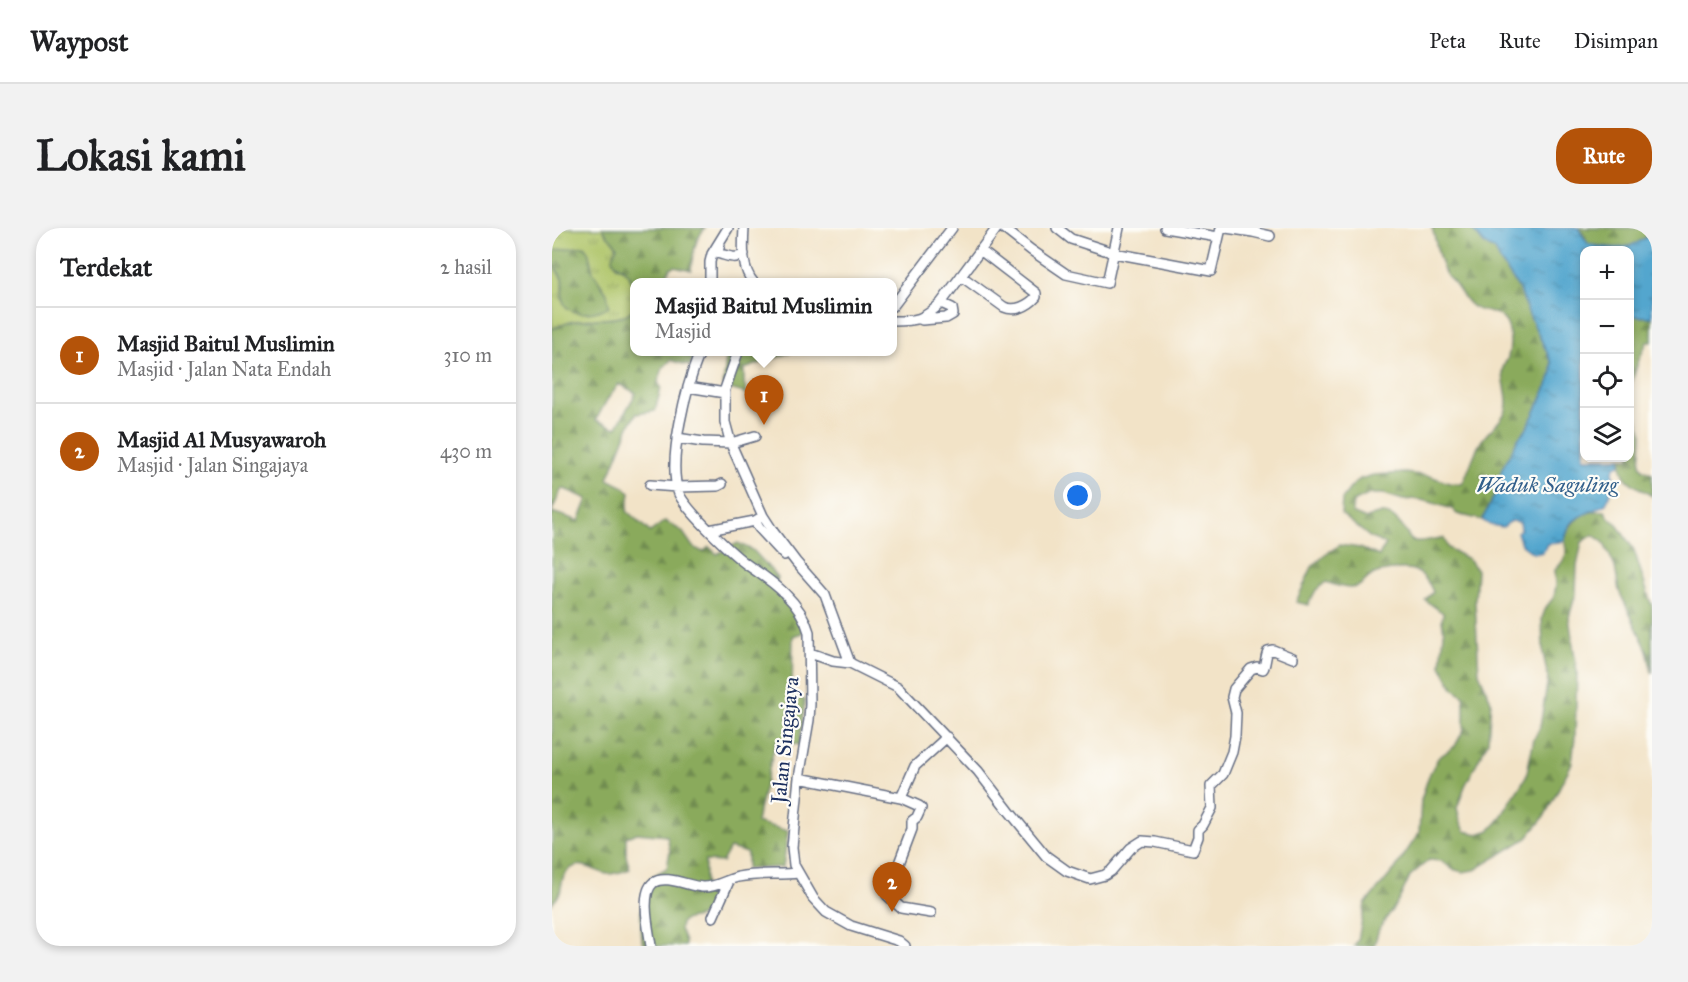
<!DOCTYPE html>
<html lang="id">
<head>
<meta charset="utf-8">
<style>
	body { margin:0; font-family:"IM FELL Great Primer",serif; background:#f2f2f2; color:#202124 }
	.controls { position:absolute; right:18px; top:18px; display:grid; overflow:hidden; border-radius:12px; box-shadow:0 3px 9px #0003 }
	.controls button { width:54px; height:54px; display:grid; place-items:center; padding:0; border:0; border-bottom:2px solid #e0e0e0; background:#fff; color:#202124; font:30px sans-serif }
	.you { position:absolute; left:526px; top:268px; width:21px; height:21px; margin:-15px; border:4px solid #fff; border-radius:50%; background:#1a73e8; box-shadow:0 0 0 9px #1a73e833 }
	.badge { display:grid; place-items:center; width:39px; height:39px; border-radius:50%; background:#b45309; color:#fff; font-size:20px; font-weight:700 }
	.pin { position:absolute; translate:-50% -50px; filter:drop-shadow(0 2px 3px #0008) }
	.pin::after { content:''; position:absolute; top:32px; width:21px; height:18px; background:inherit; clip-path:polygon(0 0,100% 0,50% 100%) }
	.popup { position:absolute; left:78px; top:50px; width:267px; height:78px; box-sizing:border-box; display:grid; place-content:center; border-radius:12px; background:#fff; filter:drop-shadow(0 2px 4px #0005); font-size:20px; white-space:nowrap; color:#757577 }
	.popup b { font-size:22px; color:#202124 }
	.popup::after { content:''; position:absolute; left:50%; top:100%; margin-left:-12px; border:12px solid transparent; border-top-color:#fff }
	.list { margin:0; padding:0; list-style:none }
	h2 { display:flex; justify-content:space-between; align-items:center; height:78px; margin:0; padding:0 24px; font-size:26px }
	h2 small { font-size:20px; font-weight:400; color:#757577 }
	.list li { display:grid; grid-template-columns:39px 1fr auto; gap:18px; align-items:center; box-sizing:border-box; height:96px; padding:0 24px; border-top:2px solid #e0e0e0 }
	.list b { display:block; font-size:22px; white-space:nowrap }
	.list p { margin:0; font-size:20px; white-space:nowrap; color:#757577 }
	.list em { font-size:20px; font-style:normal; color:#757577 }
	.icon { flex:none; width:33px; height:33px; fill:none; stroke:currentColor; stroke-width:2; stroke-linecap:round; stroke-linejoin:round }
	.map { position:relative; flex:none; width:1100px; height:718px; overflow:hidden; border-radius:24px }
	header { display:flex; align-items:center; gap:36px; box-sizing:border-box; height:84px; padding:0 30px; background:#fff; border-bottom:2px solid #e0e0e0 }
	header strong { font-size:28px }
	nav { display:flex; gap:33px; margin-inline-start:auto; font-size:21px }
	.intro { display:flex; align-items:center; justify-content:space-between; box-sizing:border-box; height:144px; padding:0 36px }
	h1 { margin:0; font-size:42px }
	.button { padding:15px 27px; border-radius:24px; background:#b45309; color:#fff; font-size:21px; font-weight:700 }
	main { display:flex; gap:36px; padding:0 36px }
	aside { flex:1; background:#fff; border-radius:24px; box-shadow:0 3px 9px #0003 }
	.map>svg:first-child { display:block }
	.grass { fill:url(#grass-tufts); stroke:#647a63; stroke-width:1.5 }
	.forest { fill:url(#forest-firs); stroke:#526c5d; stroke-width:1.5; fill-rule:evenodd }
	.water { fill:url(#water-ripples); stroke:#376a96; stroke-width:1.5 }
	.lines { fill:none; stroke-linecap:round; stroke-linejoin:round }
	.minor-casing { stroke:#666e83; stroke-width:12 }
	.minor { stroke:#fff; stroke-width:9 }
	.labels { text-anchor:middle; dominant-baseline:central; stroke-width:4.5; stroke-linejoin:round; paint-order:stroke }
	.street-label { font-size:21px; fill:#1b2f5e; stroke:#fdfcf7 }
	.water-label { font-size:22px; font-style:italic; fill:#315f8b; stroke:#fdfcf7 }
</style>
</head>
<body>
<header>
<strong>Waypost</strong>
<nav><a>Peta</a><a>Rute</a><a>Disimpan</a></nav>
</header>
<div class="intro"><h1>Lokasi kami</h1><a class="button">Rute</a></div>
<main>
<aside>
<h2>Terdekat<small>2 hasil</small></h2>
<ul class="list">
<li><span class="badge">1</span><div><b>Masjid Baitul Muslimin</b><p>Masjid · Jalan Nata Endah</p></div><em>310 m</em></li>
<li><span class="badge">2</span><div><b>Masjid Al Musyawaroh</b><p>Masjid · Jalan Singajaya</p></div><em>430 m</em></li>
</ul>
</aside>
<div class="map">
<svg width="1100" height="718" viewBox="0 0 1100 718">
	<defs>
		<pattern id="grass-tufts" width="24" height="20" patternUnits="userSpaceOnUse" patternTransform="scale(1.5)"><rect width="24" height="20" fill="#aec468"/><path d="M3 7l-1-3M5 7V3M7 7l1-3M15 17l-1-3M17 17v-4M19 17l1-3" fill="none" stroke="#8da059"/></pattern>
		<pattern id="forest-firs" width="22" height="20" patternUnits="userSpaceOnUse" patternTransform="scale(1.5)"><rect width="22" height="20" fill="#8aaa5c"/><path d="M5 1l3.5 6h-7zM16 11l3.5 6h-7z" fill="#708b4f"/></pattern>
		<pattern id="water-ripples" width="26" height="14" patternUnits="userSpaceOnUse" patternTransform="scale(1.5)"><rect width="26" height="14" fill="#53a6ce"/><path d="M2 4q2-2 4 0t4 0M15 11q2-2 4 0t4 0" fill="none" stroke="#48a"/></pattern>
	</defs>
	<rect width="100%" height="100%" fill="#fdfcf7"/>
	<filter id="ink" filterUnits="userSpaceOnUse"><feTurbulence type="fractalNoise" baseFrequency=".0167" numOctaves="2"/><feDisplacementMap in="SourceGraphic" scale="12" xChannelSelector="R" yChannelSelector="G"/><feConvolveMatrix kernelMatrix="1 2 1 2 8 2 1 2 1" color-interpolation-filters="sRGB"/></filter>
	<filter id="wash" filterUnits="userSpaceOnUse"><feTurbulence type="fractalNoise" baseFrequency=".008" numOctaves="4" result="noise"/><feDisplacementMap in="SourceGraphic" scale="24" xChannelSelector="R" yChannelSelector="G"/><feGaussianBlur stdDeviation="1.35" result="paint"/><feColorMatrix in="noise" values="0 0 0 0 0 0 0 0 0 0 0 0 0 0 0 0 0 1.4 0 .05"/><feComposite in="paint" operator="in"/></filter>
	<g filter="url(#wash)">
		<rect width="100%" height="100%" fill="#f2e3c7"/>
		<path class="grass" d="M0,0H51L52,3L64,16V38C79,45 78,47 81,63C82,68 85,76 81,81C72,95 37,89 22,93C15,95 7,98 0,101V35L10,51V71L55,65L41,44L36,24L2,22L0,19Z"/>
		<path class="forest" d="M51,0H153C142,13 141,26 139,42L122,38L118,40L112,54L83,55V72C82,64 81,53 77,46C71,36 53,40 65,19C62,12 53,8 51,0Z
			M880,0H919L932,16L943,22L948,32L968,62L975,82L1000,135V146L996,157L974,202L967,211L950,241L943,266L930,292L905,286L900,281L878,274L864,271L851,272L832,266H818L801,274L800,285L814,291C837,277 848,293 859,312C870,316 880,310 892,310L896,320L918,332L925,342L923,374L927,445L939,473L936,513L913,558L905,580L908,592L913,603L926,606L938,602L947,592L974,549L982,511L988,499L996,450L991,425L990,390L994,379L1002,369L1004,357L1003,342C1007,338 1013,332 1014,326C1015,321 1012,316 1013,311C1018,292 1033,281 1053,283L1058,291L1064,295L1082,322L1100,379V445L1095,422L1067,363L1063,339L1058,328L1051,314L1041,307L1030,314L1025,338L1024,365L1017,389L1025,444L1023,509L1020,535L992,589L975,610L923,642L911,644L900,641L890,633L877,632L858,648L847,672L827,701L822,718H802L806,712L813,676L843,641L867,605L869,572L877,547L886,530L903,518L912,501V468L901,460L889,437L892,404L890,392L891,385L873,372L881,364C873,344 861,338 840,342C834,343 827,344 822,346C816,349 812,355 807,358C797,363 784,357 774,354L764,362L756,377L744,374L760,339L775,325L788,317L808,320L827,328L834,316L819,310L789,286L790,271L799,259L808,251L821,247L853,245L878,248L897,255L910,256C919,240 922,220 934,207C941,199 951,192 954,182C958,167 950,155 951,141C951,136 955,134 956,129C959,120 959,101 953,93C943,80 933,87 921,79C913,73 910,66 904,58C902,54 898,52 895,48C886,35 885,15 880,0Z
			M1026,0H1100V5C1079,23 1062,22 1036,16Z
			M32,18L36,23L41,44L55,65L57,78C47,86 16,90 11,73C9,66 12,57 10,50C8,45 4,42 2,38C0,32 0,25 0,19L3,22Z
			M83,79V124H143L138,138L119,132L111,140L106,154L109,160L103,183L84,186L77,198L56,251L72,259L78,265L75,283L98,304L113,293L130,303L141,319L151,324L157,319L165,326L186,315L202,323L226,350L222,363L237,378L250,395V405L241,408L240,466L253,472L247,517L224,513L204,594L236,603L231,639L195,641V625L178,620L170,634L153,633V663L168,664L160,680L147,689L135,691L129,695L128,701L133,714V718H94L90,714C89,696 85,664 99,650C103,646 110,643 115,640L118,623L115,608L85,605L74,609V628L78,641C70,644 64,646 55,646C42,644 29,630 16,643C9,649 10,658 8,665C6,669 3,673 0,676V284L27,293L36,271L10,260L0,283V101C8,98 15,94 23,93C42,88 70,97 83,79ZM67,156L84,165L64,200L44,192L55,172Z
			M1078,88L1100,89V114H1095L1086,134L1078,160L1080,175L1090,204L1088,236L1091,242L1100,246V268C1082,256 1068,254 1069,230H1078Z
			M178,124H240L192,141V155L195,166L171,159L174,130Z"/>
		<path class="water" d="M919,0H1026L1036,16C1061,22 1079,23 1100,5V89L1078,88V22H1032V230H1069V236L1064,238L1061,243L1062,254L1054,276L1027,289L1018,296L1012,313L995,316L991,324L982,326L969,316L965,304L969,301L968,294L959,293L951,299L938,297L930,292L943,266L950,241L966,211L974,202L996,157L1000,146V135L975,82L968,62L948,32L943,22L932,16Z"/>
	</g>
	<g filter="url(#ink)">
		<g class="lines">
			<defs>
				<path id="minor" d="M192,0C191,18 189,41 202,55
					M451,0L479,22L514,46L555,55L567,0
					M505,0L519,11L562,25L659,43L669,0
					M613,0L666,9
					M674,0L701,4L702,0
					M701,4L718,8
					M168,16L166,24L168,26C176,28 184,32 192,26
					M409,48L452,79C463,84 476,78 484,69V65L428,22
					M158,55V34L160,26L176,0
					M341,78L400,0
					M370,92L394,90L401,86L400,80L389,75
					M341,93C365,93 371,92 389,75L445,0
					M148,124C135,156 114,234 127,266C135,283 181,327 197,338C221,354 249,374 257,404L258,476L257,492L247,550L240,619L242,637L261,670L274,684L299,698L347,713L353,718
					M212,124H213
					M136,159L173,165V194L179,216L211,288L222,305L244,334L273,367L298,435
					M172,164L186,124
					M125,210L151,214L179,215L203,208
					M98,257L125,259L166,258L170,256
					M211,288L203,293L207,300L232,327
					M157,302L203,293
					M258,425L281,433L298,435L346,459L426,543L457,583L494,628L515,643L538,651L553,647L559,643L579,620L590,613L603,614L641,622L646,609V602L651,597L660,580L659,558L671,546L680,524L683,508L684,485L680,469L682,461L699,441L705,439L711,441C714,436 713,429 716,423L721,422L741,430
					M247,550L349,570L367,578L369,580L365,589L360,593V601L335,667L349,680L379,685
					M349,570L363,538L395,509
					M161,689L177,653
					M99,718C97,703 88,666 101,655C113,646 136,658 150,659C163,660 174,652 186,649C205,645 226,647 246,645"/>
			</defs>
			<use href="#minor" class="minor-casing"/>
			<use href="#minor" class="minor"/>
		</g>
	</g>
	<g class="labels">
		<g class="street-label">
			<text transform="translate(233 512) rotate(-84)">Jalan Singajaya</text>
		</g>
		<g class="water-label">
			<text x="995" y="256">Waduk Saguling</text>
		</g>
	</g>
</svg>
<div class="controls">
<button>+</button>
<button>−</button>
<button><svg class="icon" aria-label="locate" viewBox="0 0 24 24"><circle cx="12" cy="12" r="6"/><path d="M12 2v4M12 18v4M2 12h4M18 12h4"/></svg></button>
<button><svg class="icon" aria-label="layers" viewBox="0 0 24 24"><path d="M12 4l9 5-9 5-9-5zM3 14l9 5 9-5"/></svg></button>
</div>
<div class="you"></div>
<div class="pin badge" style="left:212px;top:197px">1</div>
<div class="popup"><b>Masjid Baitul Muslimin</b>Masjid</div>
<div class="pin badge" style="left:340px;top:684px">2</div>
</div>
</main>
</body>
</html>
